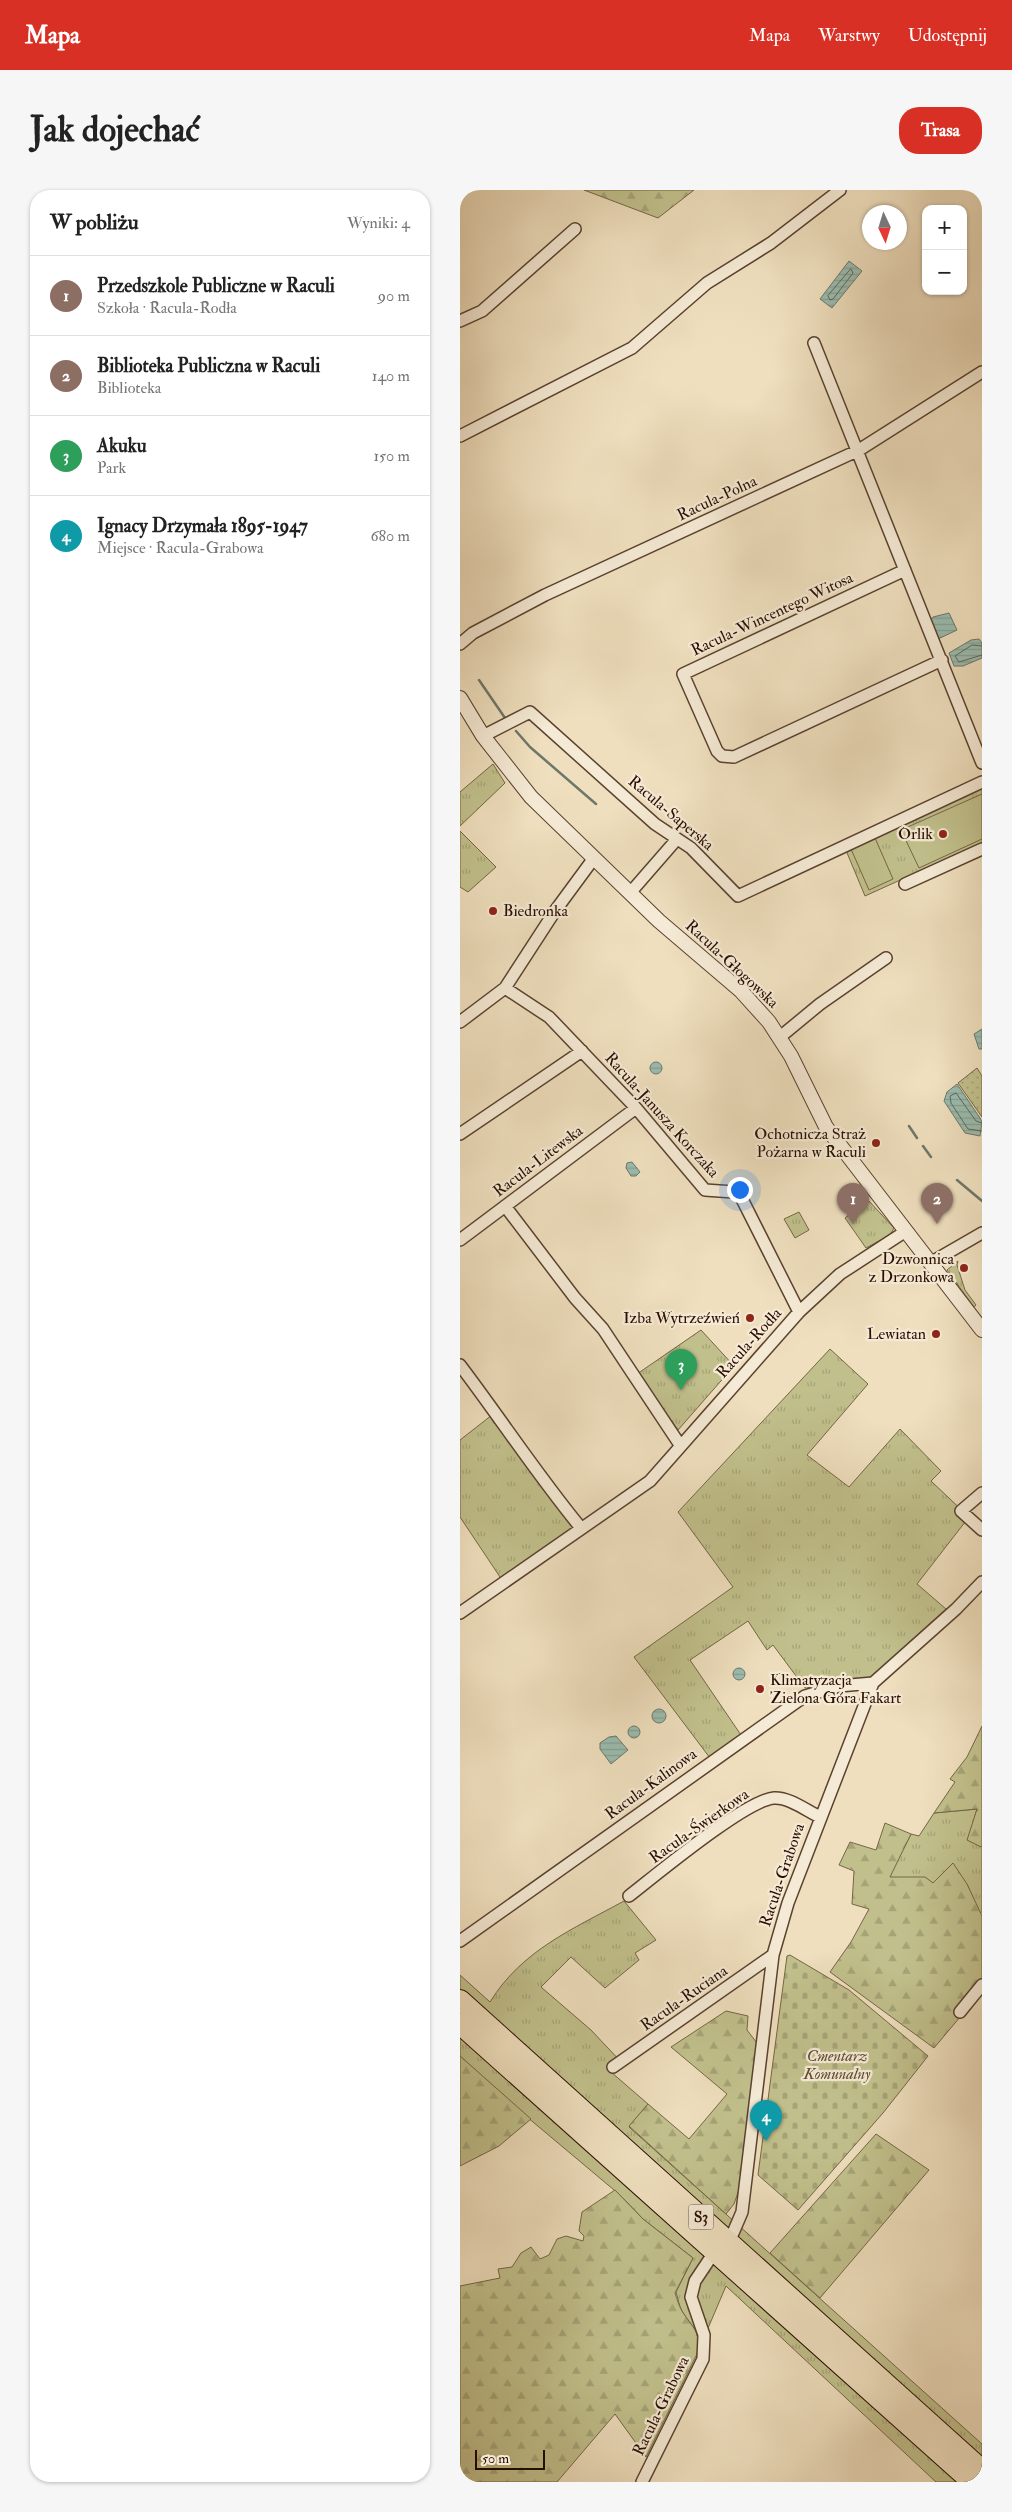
<!DOCTYPE html>
<html lang="pl">
<head>
<meta charset="utf-8">
<style>
	body { margin:0; font-family:"IM FELL Double Pica",serif; background:#f6f6f6; color:#222 }
	.controls { position:absolute; right:15px; top:15px; display:grid; overflow:hidden; border-radius:10px; box-shadow:0 1px 4px #0004 }
	.controls button { width:45px; height:45px; display:grid; place-items:center; padding:0; border:0; border-bottom:1px solid #e0e0e0; background:#fff; color:#222; font:25px sans-serif }
	.compass { position:absolute; left:402px; top:15px; width:45px; height:45px; border-radius:50%; background:#fff; box-shadow:0 1px 4px #0004; rotate:176deg }
	.scale { position:absolute; left:15px; bottom:12px; width:70px; box-sizing:border-box; padding-left:5px; border:2px solid #290d01; border-top:0; font-size:14px; line-height:18px; white-space:nowrap; color:#290d01; -webkit-text-stroke:4px #f5ead5; paint-order:stroke }
	.you { position:absolute; left:279px; top:999px; width:18px; height:18px; margin:-12px; border:4px solid #fff; border-radius:50%; background:#1a73e8; box-shadow:0 0 0 8px #1a73e833 }
	.badge { display:grid; place-items:center; width:32px; height:32px; border-radius:50%; background:#d93025; color:#fff; font-size:16px; font-weight:700 }
	.pin { position:absolute; translate:-50% -41px; filter:drop-shadow(0 1px 2px #0008) }
	.pin::after { content:''; position:absolute; top:26px; width:18px; height:15px; background:inherit; clip-path:polygon(0 0,100% 0,50% 100%) }
	.list { margin:0; padding:0; list-style:none }
	h2 { display:flex; justify-content:space-between; align-items:center; height:65px; margin:0; padding:0 20px; font-size:21px }
	h2 small { font-size:16px; font-weight:400; color:#767676 }
	.list li { display:grid; grid-template-columns:32px 1fr auto; gap:15px; align-items:center; box-sizing:border-box; height:80px; padding:0 20px; border-top:1px solid #e0e0e0 }
	.list b { display:block; font-size:19px; white-space:nowrap }
	.list p { margin:0; font-size:16px; white-space:nowrap; color:#767676 }
	.list em { font-size:16px; font-style:normal; color:#767676 }
	.map { position:relative; flex:none; width:522px; height:2292px; overflow:hidden; border-radius:20px }
	header { display:flex; align-items:center; gap:30px; box-sizing:border-box; height:70px; padding:0 25px; background:#d93025; color:#fff }
	header strong { font-size:24px }
	nav { display:flex; gap:28px; margin-inline-start:auto; font-size:18px }
	.intro { display:flex; align-items:center; justify-content:space-between; box-sizing:border-box; height:120px; padding:0 30px }
	h1 { margin:0; font-size:35px }
	.button { padding:12px 22px; border-radius:20px; background:#d93025; color:#fff; font-size:18px; font-weight:700 }
	main { display:flex; gap:30px; padding:0 30px }
	aside { flex:1; background:#fff; border-radius:20px; box-shadow:0 1px 4px #0004 }
	.map>svg:first-child { display:block }
	.grass { fill:url(#grass-tufts); stroke:#756646 }
	.forest { fill:url(#forest-firs); stroke:#756646 }
	.cemetery { fill:url(#cemetery-stones); stroke:#756646 }
	.garden { fill:url(#garden-dots); stroke:#756646 }
	.pitch { fill:#c1c08c; stroke:#756646 }
	.water { fill:url(#water-rules); stroke:#6d776a }
	.lines { fill:none; stroke-linecap:round; stroke-linejoin:round }
	.shore { stroke:#626558; stroke-width:1 }
	.stream { stroke:#6d776a; stroke-width:2.5 }
	.minor-casing { stroke:#5a4230; stroke-width:14 }
	.tertiary-casing { stroke:#5a4230; stroke-width:16 }
	.motorway-casing { stroke:#290d01; stroke-width:22 }
	.minor { stroke:#f5ead5; stroke-width:11 }
	.tertiary { stroke:#f5ead5; stroke-width:14 }
	.motorway { stroke:#efdfbe; stroke-width:20 }
	.poi-dot { fill:#8f2418; stroke:#f5ead5; stroke-width:2 }
	.labels { text-anchor:middle; dominant-baseline:central; stroke-width:4.5; stroke-linejoin:round; paint-order:stroke }
	.shield { fill:#f5ead5; stroke:#664f41; stroke-width:1 }
	.shield-label { font-size:15px; font-weight:bold; fill:#290d01 }
	.street-label { font-size:16px; fill:#290d01; stroke:#f5ead5 }
	.poi-label { font-size:16px; fill:#290d01; stroke:#f5ead5; text-anchor:end }
	.park-label { font-size:16px; font-style:italic; fill:#5e4c32; stroke:#f5ead5 }
</style>
</head>
<body>
<header>
<strong>Mapa</strong>
<nav><a>Mapa</a><a>Warstwy</a><a>Udostępnij</a></nav>
</header>
<div class="intro"><h1>Jak dojechać</h1><a class="button">Trasa</a></div>
<main>
<aside>
<h2>W pobliżu<small>Wyniki: 4</small></h2>
<ul class="list">
<li><span class="badge" style="background:#8d6e63">1</span><div><b>Przedszkole Publiczne w Raculi</b><p>Szkoła · Racula-Rodła</p></div><em>90 m</em></li>
<li><span class="badge" style="background:#8d6e63">2</span><div><b>Biblioteka Publiczna w Raculi</b><p>Biblioteka</p></div><em>140 m</em></li>
<li><span class="badge" style="background:#2e9e5b">3</span><div><b>Akuku</b><p>Park</p></div><em>150 m</em></li>
<li><span class="badge" style="background:#0f9aa8">4</span><div><b>Ignacy Drzymała 1895-1947</b><p>Miejsce · Racula-Grabowa</p></div><em>680 m</em></li>
</ul>
</aside>
<div class="map">
<svg width="522" height="2292" viewBox="0 0 522 2292">
	<defs>
		<pattern id="grass-tufts" width="24" height="20" patternUnits="userSpaceOnUse" patternTransform="scale(1.25)"><rect width="24" height="20" fill="#c1c08c"/><path d="M3 7l-1-3M5 7V3M7 7l1-3M15 17l-1-3M17 17v-4M19 17l1-3" fill="none" stroke="#a6a477"/></pattern>
		<pattern id="forest-firs" width="22" height="20" patternUnits="userSpaceOnUse" patternTransform="scale(1.25)"><rect width="22" height="20" fill="#c1c08c"/><path d="M5 1l3.5 6h-7zM16 11l3.5 6h-7z" fill="#a6a477"/></pattern>
		<pattern id="cemetery-stones" width="16" height="16" patternUnits="userSpaceOnUse" patternTransform="scale(1.25)"><rect width="16" height="16" fill="#c1c08c"/><path d="M2 7V4a2 2 0 0 1 4 0v3zM10 15v-3a2 2 0 0 1 4 0v3z" fill="#a6a477"/></pattern>
		<pattern id="garden-dots" width="8" height="8" patternUnits="userSpaceOnUse" patternTransform="scale(1.25)"><rect width="8" height="8" fill="#c1c08c"/><path d="M2 2h.1M6 6h.1" fill="none" stroke="#a6a477" stroke-width="1.8" stroke-linecap="round"/></pattern>
		<pattern id="water-rules" width="6" height="5" patternUnits="userSpaceOnUse" patternTransform="scale(1.25)"><rect width="6" height="5" fill="#9abdb0"/><path d="M0 2.5h6" fill="none" stroke="#85a196"/></pattern>
	</defs>
	<rect width="100%" height="100%" fill="#efdfbe"/>
	<filter id="stains"><feTurbulence type="fractalNoise" baseFrequency=".004" numOctaves="4"/><feColorMatrix values="0 0 0 0 .2 0 0 0 0 .09 0 0 0 0 .02 0 0 0 .5 -.17"/></filter>
	<radialGradient id="worn" r=".72"><stop offset=".6" stop-color="#630" stop-opacity="0"/><stop offset="1" stop-color="#630" stop-opacity=".3"/></radialGradient>
	<path class="grass" d="M33,574L45,593L0,636V602Z
		M522,598V653L405,706L385,658Z
		M0,641L36,677L8,702L0,697Z
		M408,1010L434,1038L430,1045L406,1058L385,1028Z
		M339,1022L349,1040L335,1048L324,1029Z
		M498,1071L497,1075L505,1100L516,1115L514,1117L487,1080Z
		M241,1140L274,1176L218,1240L177,1184Z
		M370,1159L408,1194L347,1265L389,1297L440,1239L481,1281L471,1291L509,1327L457,1394L486,1419L410,1488L345,1498L313,1455L307,1460L288,1431L230,1470L281,1545L250,1568L174,1467L273,1397L218,1322Z
		M32,1225L116,1337L42,1390L0,1327V1250Z
		M517,1619L508,1650L522,1656V1722L519,1723L507,1694H473L429,1687L451,1644L459,1646L474,1623Z
		M164,1711L196,1750L175,1763L179,1770L145,1798L111,1767L81,1797L131,1840L163,1874L151,1882L188,1914L169,1937L522,2254V2292H476L266,2096L237,2164C241,2140 233,2139 222,2121C219,2116 218,2108 216,2102L233,2068L183,2029L160,2005L48,1911L0,1866V1785L30,1812C62,1760 113,1739 164,1711Z"/>
	<path class="forest" d="M124,0H234L198,28Z
		M522,1536V1656L521,1657L507,1650L517,1619L474,1623L495,1592L490,1589L507,1567Z
		M425,1633L451,1644L430,1687H465L473,1693L493,1673L507,1694L522,1726V1801L474,1858L370,1782L391,1752L409,1719L392,1714L394,1681L379,1675L390,1652L416,1660Z
		M266,1821L288,1826L287,1840L297,1853L281,1994L274,2014L266,2024L169,1936L188,1914L229,1949L267,1904L211,1857Z
		M0,1866L71,1929L39,1956L0,1976Z
		M416,1944L469,1980L360,2108L310,2063Z
		M155,2000L183,2029L233,2068L215,2103C217,2109 219,2116 222,2121C233,2139 241,2140 237,2164L186,2267L155,2224L97,2292H0V2096L40,2088L38,2079L52,2077L61,2063L71,2057L80,2069L89,2065L97,2049L106,2046L123,2051L124,2046L119,2041L122,2022Z"/>
	<path class="cemetery" d="M330,1765L389,1800L468,1866L423,1923L338,2020L298,1985L327,1766Z"/>
	<path class="garden" d="M517,878L522,886V927L498,893Z"/>
	<path class="pitch" d="M522,604V649L459,678L441,640Z
		M415,648L433,689L409,700L391,659Z"/>
	<path class="water" d="M389,71L402,81L372,118L360,109Z
		M489,423L497,440L478,449L470,431L473,427Z
		M519,449L522,453V468L503,476H494L489,463L511,450Z
		M522,839V859H519L514,844Z
		M190 878a6 6 0 1 1 12 0a6 6 0 1 1-12 0Z
		M497,894L520,928L522,932L520,946L505,943L484,911L487,902Z
		M172,972L180,982L176,986H171L166,978L167,973Z
		M273 1484a6 6 0 1 1 12 0a6 6 0 1 1-12 0Z
		M192 1526a7 7 0 1 1 14 0a7 7 0 1 1-14 0Z
		M168 1542a6 6 0 1 1 12 0a6 6 0 1 1-12 0Z
		M156,1546L168,1560L151,1574L140,1559V1553L149,1547Z"/>
	<g class="lines">
		<path class="shore" d="M391,79L393,83L373,109L370,110L368,106Z
			M522,456L512,455L495,466L499,472L522,465
			M522,933L516,931L496,903L490,906L491,913L508,939L522,941"/>
		<path class="stream" d="M19,490L45,528
			M56,541L70,557L136,614
			M449,936L457,948
			M463,956L471,967
			M497,990L522,1011"/>
		<defs>
			<path id="minor" d="M0,131L22,121L115,39
				M354,153L522,573
				M0,246L172,158L247,93L311,53L380,0
				M445,380L223,484L257,561L262,566L274,567L482,470
				M0,454L13,443L85,405L399,260L522,182
				M23,546L70,522L195,634L231,658L278,706L522,592
				M445,694L522,659
				M170,703L217,649
				M45,798L89,827L176,918L245,1000L274,1002L280,1005L339,1122
				M0,832L45,798L95,721L134,668
				M320,847L360,814L426,768
				M0,944L122,861
				M45,1016L115,1108L143,1139L220,1255
				M0,1050L176,918
				M470,1073L522,1043
				M0,1175C41,1229 78,1286 121,1338
				M522,1303L501,1321L522,1340
				M0,1423L190,1291L339,1122L380,1084L446,1041
				M169,1706C196,1685 286,1610 314,1608C329,1607 347,1621 360,1627
				M0,1751L345,1506L379,1496L413,1493
				M500,1822L522,1795
				M153,1877L313,1765
				M273,2043L282,2022L313,1765L328,1713L413,1493L496,1419L522,1392
				M182,2292L243,2169L244,2145L231,2107L235,2091L249,2070"/>
			<path id="tertiary" d="M0,508L23,546L71,607L199,731L281,801L309,832L331,866L366,937L522,1140"/>
			<path id="motorway" d="M0,1810L522,2280
				M0,1834L512,2292"/>
		</defs>
		<use href="#minor" class="minor-casing"/>
		<use href="#tertiary" class="tertiary-casing"/>
		<use href="#motorway" class="motorway-casing"/>
		<use href="#minor" class="minor"/>
		<use href="#tertiary" class="tertiary"/>
		<use href="#motorway" class="motorway"/>
	</g>
	<g class="poi-dot">
		<circle cx="483" cy="644" r="5"/>
		<circle cx="33" cy="721" r="5"/>
		<circle cx="416" cy="953" r="5"/>
		<circle cx="504" cy="1078" r="5"/>
		<circle cx="290" cy="1128" r="5"/>
		<circle cx="476" cy="1144" r="5"/>
		<circle cx="300" cy="1499" r="5"/>
	</g>
	<g class="labels">
		<rect class="shield" x="228.5" y="2014.5" width="25" height="25" rx="4"/>
		<g class="shield-label">
			<text x="241" y="2027">S3</text>
		</g>
		<g class="street-label">
			<text transform="translate(257 308) rotate(-25)">Racula-Polna</text>
			<text transform="translate(312 424) rotate(-25)">Racula-Wincentego Witosa</text>
			<text transform="translate(211 623) rotate(40)">Racula-Saperska</text>
			<text transform="translate(272 774) rotate(43)">Racula-Głogowska</text>
			<text transform="translate(202 925) rotate(48)">Racula-Janusza Korczaka</text>
			<text transform="translate(78 971) rotate(-37)">Racula-Litewska</text>
			<text transform="translate(289 1153) rotate(-48)">Racula-Rodła</text>
			<text transform="translate(191 1594) rotate(-36)">Racula-Kalinowa</text>
			<text transform="translate(239 1636) rotate(-35)">Racula-Świerkowa</text>
			<text transform="translate(322 1685) rotate(-71)">Racula-Grabowa</text>
			<text transform="translate(224 1808) rotate(-35)">Racula-Ruciana</text>
			<text transform="translate(201 2216) rotate(-64)">Racula-Grabowa</text>
		</g>
		<g class="poi-label">
			<text x="473" y="644">Orlik</text>
			<text x="43" y="721" text-anchor="start">Biedronka</text>
			<text x="406" y="944">Ochotnicza Straż<tspan x="406" dy="18">Pożarna w Raculi</tspan></text>
			<text x="494" y="1069">Dzwonnica<tspan x="494" dy="18">z Drzonkowa</tspan></text>
			<text x="280" y="1128">Izba Wytrzeźwień</text>
			<text x="466" y="1144">Lewiatan</text>
			<text x="310" y="1490" text-anchor="start">Klimatyzacja<tspan x="310" dy="18">Zielona Góra Fakart</tspan></text>
		</g>
		<g class="park-label">
			<text x="377" y="1866">Cmentarz<tspan x="377" dy="18">Komunalny</tspan></text>
		</g>
	</g>
	<rect width="100%" height="100%" filter="url(#stains)"/>
	<rect width="100%" height="100%" fill="url(#worn)"/>
</svg>
<div class="controls">
<button>+</button>
<button>−</button>
</div>
<svg class="compass" viewBox="-18 -18 36 36"><path d="M0-13l5 13h-10z" fill="#e53935"/><path d="M0 13l5-13h-10z" fill="#767676"/></svg>
<div class="scale">50 m</div>
<div class="you"></div>
<div class="pin badge" style="left:393px;top:1034px;background:#8d6e63">1</div>
<div class="pin badge" style="left:477px;top:1034px;background:#8d6e63">2</div>
<div class="pin badge" style="left:221px;top:1200px;background:#2e9e5b">3</div>
<div class="pin badge" style="left:306px;top:1951px;background:#0f9aa8">4</div>
</div>
</main>
</body>
</html>
